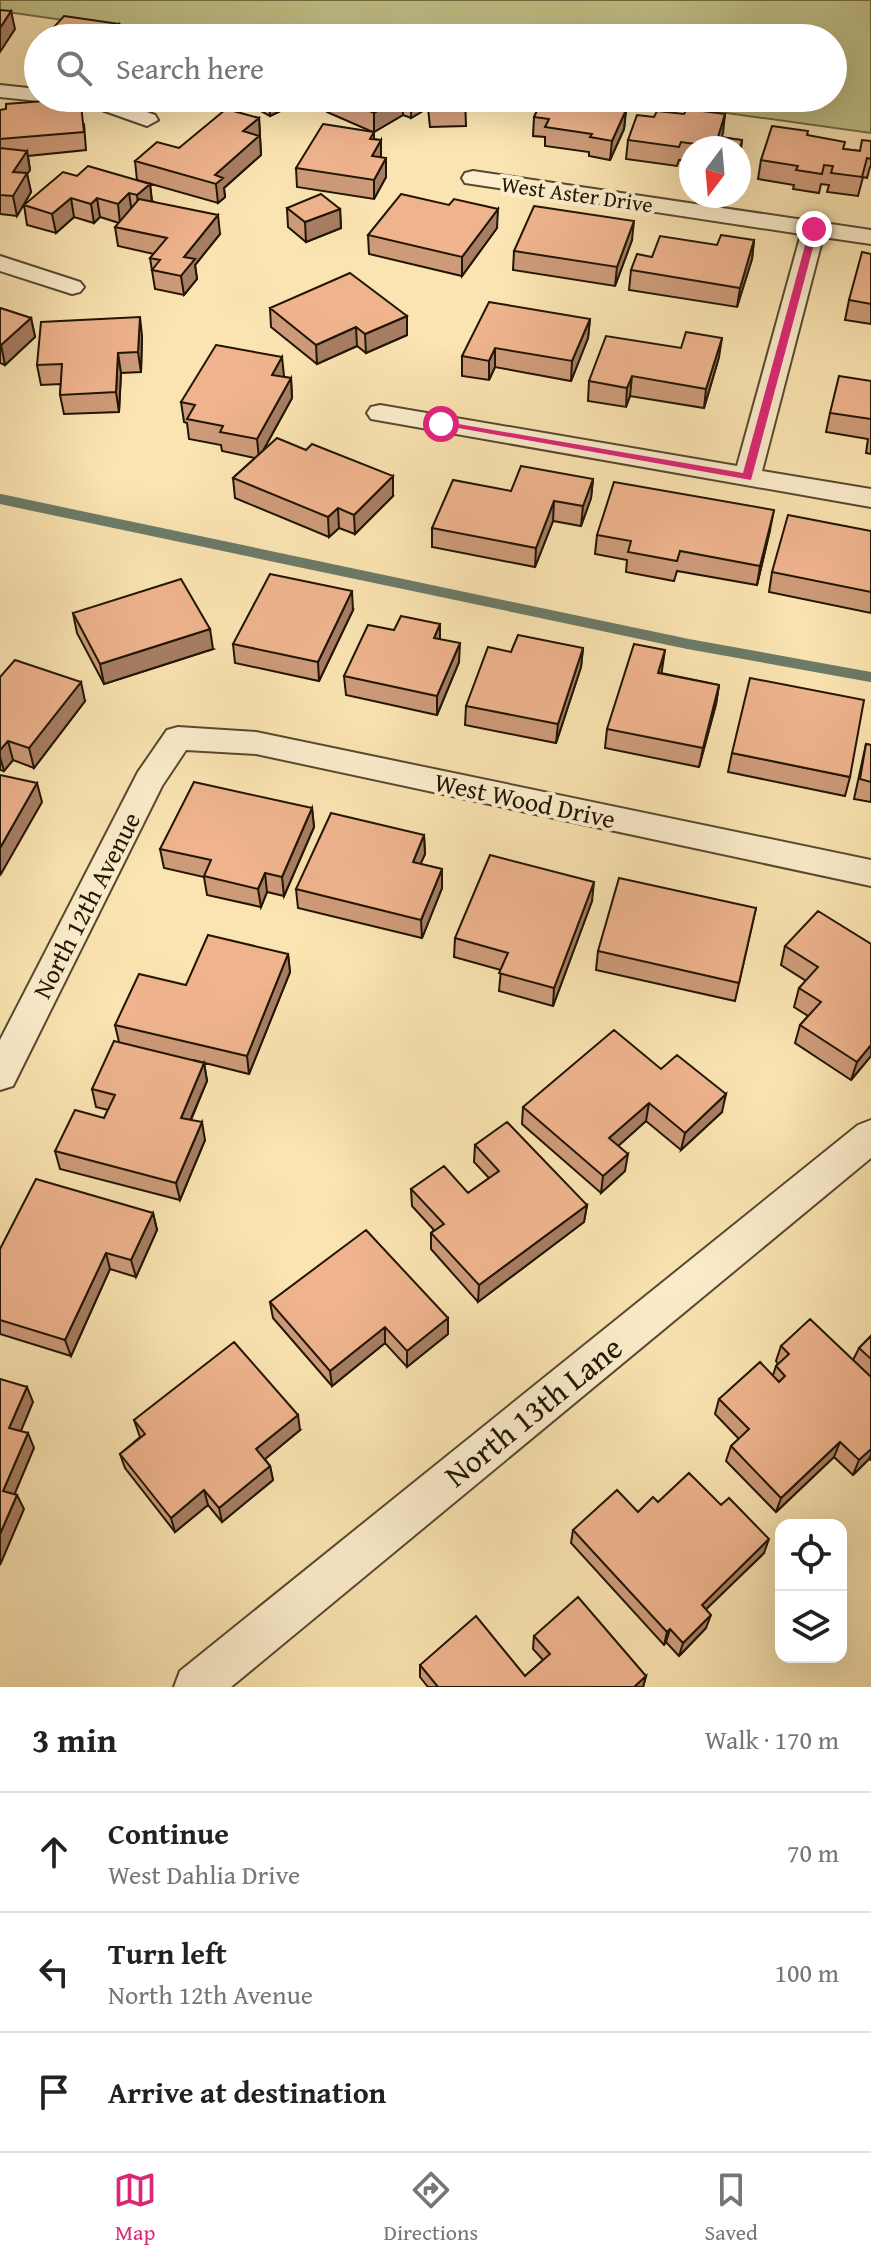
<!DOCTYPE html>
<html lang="en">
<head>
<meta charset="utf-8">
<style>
	body { margin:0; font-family:"Gentium Book Plus",serif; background:#f6f6f6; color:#222 }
	.controls { position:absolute; right:24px; bottom:24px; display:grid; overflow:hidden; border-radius:16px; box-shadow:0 8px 32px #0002 }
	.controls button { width:72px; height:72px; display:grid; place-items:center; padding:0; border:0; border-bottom:2px solid #e0e0e0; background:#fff; color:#222; font:40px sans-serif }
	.compass { position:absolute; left:679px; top:136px; width:72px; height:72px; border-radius:50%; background:#fff; box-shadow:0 8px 32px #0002; rotate:196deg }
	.stop { position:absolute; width:24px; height:24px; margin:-18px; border:6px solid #db2777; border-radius:50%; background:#fff }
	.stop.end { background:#db2777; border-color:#fff; box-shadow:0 2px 8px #0008 }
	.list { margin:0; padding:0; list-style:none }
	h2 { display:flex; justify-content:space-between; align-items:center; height:104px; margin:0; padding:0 32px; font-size:34px }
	h2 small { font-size:26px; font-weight:400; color:#767676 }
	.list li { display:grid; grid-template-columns:52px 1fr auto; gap:24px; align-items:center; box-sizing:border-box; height:120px; padding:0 32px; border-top:2px solid #e0e0e0 }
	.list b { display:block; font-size:30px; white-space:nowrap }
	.list p { margin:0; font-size:26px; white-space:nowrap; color:#767676 }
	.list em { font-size:26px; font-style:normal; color:#767676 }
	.icon { flex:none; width:44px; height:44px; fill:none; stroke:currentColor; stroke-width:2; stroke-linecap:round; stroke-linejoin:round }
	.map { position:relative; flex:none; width:871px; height:1687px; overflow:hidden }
	.search { position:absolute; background:#fff; box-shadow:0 8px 32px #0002; left:24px; right:24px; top:24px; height:88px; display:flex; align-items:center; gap:20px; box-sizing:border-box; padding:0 28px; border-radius:44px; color:#767676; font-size:30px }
	.sheet { height:464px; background:#fff }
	nav { display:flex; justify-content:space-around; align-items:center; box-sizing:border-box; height:112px; border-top:2px solid #e0e0e0; background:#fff; font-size:22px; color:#767676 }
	nav a { display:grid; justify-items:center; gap:4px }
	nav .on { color:#db2777 }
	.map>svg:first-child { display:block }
	.green { fill:#c2c389; stroke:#726c46; stroke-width:2 }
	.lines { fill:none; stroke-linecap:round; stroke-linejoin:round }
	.stream { stroke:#6c7b69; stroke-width:10 }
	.street-casing { stroke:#57492f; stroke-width:4 }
	.street { fill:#fcedcc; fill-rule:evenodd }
	.wall { fill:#ce9b7a; stroke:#211504; stroke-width:2 }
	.shaded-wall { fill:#a77e63; stroke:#211504; stroke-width:2 }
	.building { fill:#efb48e; stroke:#211504; stroke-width:2 }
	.route { fill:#db2777 }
	.labels { text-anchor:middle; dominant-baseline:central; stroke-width:8; stroke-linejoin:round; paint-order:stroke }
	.far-street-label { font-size:22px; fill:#211504; stroke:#fcedcc }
	.street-label { font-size:26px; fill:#211504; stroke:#fcedcc }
	.near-street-label { font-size:32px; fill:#211504; stroke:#fcedcc }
</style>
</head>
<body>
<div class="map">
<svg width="871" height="1687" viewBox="0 0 871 1687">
	<rect width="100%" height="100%" fill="#fae4b1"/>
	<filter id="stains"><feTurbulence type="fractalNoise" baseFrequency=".0025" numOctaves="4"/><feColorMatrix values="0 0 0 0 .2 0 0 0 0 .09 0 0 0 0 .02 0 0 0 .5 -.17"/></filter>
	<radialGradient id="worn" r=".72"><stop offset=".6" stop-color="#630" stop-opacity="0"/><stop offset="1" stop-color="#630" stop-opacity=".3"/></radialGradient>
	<path class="green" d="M0,0H871V133L619,98H833V38H189L0,11Z"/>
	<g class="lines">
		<path class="stream" d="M0,499L688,644L871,677"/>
		<defs>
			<path id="street" d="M0,85L38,89V98H46L38,101L0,97Z
				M51,98H108L155,115L158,120L147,126L99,109L55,102Z
				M473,171L871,230V244L823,237L762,471L871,489V507L371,419L367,413L371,407L380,405L737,466L801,234L465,183L462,178L465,173Z
				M0,256L80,282L84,287L80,292L72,294L0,271Z
				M178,727L256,732L871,860V886L256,754L186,750L162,786L13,1086L0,1090V1040L138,772L167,730Z
				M871,1120V1158L231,1687H174L180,1671L858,1125Z"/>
		</defs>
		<use href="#street" class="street-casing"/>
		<use href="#street" class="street"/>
	</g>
	<path class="wall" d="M238,98H307L270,116Z
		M326,98H465L466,126L430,127L428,108L411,118L403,115L374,132V139L381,140V157L386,177L374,199L297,187L296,168L373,132L327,112Z
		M503,98H591L601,99L600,106L626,110L624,129L610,160L589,156V152L545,146V137L533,136L534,117L542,101L505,105Z
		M58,107L84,124L86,150L28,156L30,170L27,174L31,192L17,216L0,214V110Z
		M684,114H725L721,137L742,140L740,159L739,148H691V162L679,160L677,166L626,159L628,140L654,117Z
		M259,118L261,155L224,188L225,197L218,203L137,180L135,161L179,148Z
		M807,135L844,149L860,151L871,141V167H870L867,178L863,177L858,196L827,192L829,185L821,184L819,193L793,189L794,185L758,179L761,160Z
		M77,176L150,184L152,201L220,234L195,265L197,279L184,295L155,289L150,258L154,254L118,246L115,227L119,223L100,217L94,223L74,217L56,233L27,225L24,205Z
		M449,205L497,228L462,276L369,254L368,235Z
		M287,208L340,209L341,228L306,242L288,227Z
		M632,240L615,286L513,270L514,251Z
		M754,240L752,259L737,307L629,290L631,270L652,257L717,245Z
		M871,254V324L845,320L849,300Z
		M0,308L31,318L35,337L5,365L0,363Z
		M270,308L407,316V335L366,353L357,346L317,364L271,327Z
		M590,319L588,338L571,381L495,367L489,380L462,376V356Z
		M142,336L141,372L121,373L119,412L64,414L60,395L61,384L41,385L37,365Z
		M681,348L719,357L704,408L630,396L626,407L588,401L589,381Z
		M284,377L291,378L292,398L263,451L393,496L355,534L339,528L329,537L235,498L233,478L255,458L222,451L221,445L189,439L187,423L184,422L181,402Z
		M871,381V454L866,453L868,439L826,432L830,413Z
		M593,479L591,498L581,526L553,521L535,567L432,547V528L511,491Z
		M770,530L757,585L677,571L674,581L626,572L627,560L595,554L597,535Z
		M871,531V613L769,592L772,572Z
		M353,610L319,681L235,663L233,644Z
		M73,613L213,649L104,684L77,633Z
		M440,624V639L459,662L437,715L346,695L344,676L394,630Z
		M583,648L581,667L556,743L465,725L466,706L511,652Z
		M662,670L661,673L719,685L716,704L699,767L605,748L607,729Z
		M0,677L85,701L34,768L13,760L4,771L0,770Z
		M866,744L871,745V802L854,799Z
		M732,753L850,777L845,796L728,772Z
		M312,808L314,827L284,896L267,892L261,907L207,895L204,877L164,868L160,849Z
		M424,835L425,854L420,864L442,869V888L422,938L298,908L296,889Z
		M592,901L553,1006L499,991L501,970L454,957L455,938Z
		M756,908L735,1001L596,970L598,951Z
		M871,944V1056L851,1080L795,1043L800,1025L808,1016L794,1007L799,988L806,981L781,965L785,946Z
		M288,954L290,972L249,1074L193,1060L204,1063L207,1081L191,1120L205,1140L180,1200L60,1169L55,1151L104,1118L108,1110L96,1107L92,1089L119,1042L115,1025L186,985Z
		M661,1069L722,1112L681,1150L646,1121L618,1146L625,1171L601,1193L522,1124L523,1107Z
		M475,1145L587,1205L584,1222L478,1302L431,1249V1233L434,1230L412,1206L411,1189L468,1193L489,1178L474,1162Z
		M153,1213L157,1230L136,1277L110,1269L71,1356L0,1334V1249Z
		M270,1302L448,1318V1334L407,1367L385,1343L332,1386L273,1318Z
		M871,1336V1460L869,1459L853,1475L834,1457L776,1512L726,1461L731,1446L739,1439L715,1414L719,1399L773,1375L776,1366L778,1364L776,1361L781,1346L853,1360L859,1348Z
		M134,1420L300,1430L265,1459L270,1466L273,1480L222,1522L208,1505L175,1532L125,1468L120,1454L140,1437Z
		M658,1502L721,1505L764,1553L706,1609V1628L679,1656L666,1642L664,1645L571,1543L573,1530L638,1512Z
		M534,1636L646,1676L643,1687H428L420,1677V1665L525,1676L543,1660L533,1649Z"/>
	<path class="shaded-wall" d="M11,11L15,29L0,52V28Z
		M119,24L121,38H107Z
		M269,98H307L270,116Z
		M399,98H402L403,115L374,132V113Z
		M413,98H428V108L411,118V99Z
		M506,98H553V99L505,105Z
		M626,110L624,129L610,160L612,141Z
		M725,114L723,133L718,148V137Z
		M259,118L261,155L224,188L225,197L218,203L215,175L243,131Z
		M381,140V159L372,156Z
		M27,151L30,170L27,174L31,192L17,216L13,196V172Z
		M386,158V177L374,199V180Z
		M150,184L152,203L139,215L137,195Z
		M129,193L132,213L120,223L118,204Z
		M71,198L74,217L56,233L52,214Z
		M97,198L100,217L94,223L91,204Z
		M340,209L341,228L306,242L305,222Z
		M498,209L497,228L462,276V257Z
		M218,215L220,234L195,265L197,279L184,295L181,276L184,257Z
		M634,221L632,240L615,286L617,267Z
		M754,240L752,259L737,307L740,288Z
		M407,316V335L366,353L365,334Z
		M140,317L142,336L141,372L138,352Z
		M31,318L35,337L5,365L1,345Z
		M590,319L588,338L571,381L572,361Z
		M356,327L357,346L317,364L316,345Z
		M722,338L719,357L704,408L706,389Z
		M495,348V367L489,380V361Z
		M118,353L121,373L119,412L116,392Z
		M282,357L284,376L274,395L272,375Z
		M632,376L630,396L626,407L627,388Z
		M291,378L292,398L259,458L257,439Z
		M393,476V496L355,534L354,515Z
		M593,479L591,498L581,526L583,506Z
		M554,501L553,521L535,567L536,548Z
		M338,508L339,528L329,537L328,517Z
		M774,510L770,530L757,585L760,566Z
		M352,591L353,610L319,681L318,662Z
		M440,624V644L434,638Z
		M210,629L213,649L104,684L100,664Z
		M460,643L459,662L437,715V696Z
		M583,648L581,667L556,743L558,724Z
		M665,650L662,670L656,692L658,673Z
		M81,682L85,701L34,768L29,748Z
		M719,685L716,704L699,767L703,748Z
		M8,741L13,760L4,771L0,757V750Z
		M37,783L42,802L1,874L0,869V848Z
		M312,808L314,827L284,896L282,877Z
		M424,835L425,854L413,881V862Z
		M442,869V888L422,938L421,920Z
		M265,873L267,892L261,907L258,889Z
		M594,882L592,901L553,1006L554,988Z
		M288,954L290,972L249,1074L247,1056Z
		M871,1045V1056L851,1080L857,1062Z
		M204,1063L207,1081L184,1135L181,1118Z
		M726,1094L722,1112L681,1150L685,1133Z
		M649,1103L646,1121L607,1156L609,1138Z
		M202,1122L205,1140L180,1200L176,1183Z
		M628,1154L625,1171L601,1193L603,1176Z
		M587,1205L584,1222L478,1302L479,1285Z
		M153,1213L157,1230L136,1277L131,1260Z
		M106,1253L110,1269L71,1356L65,1340Z
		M448,1318V1334L407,1367V1351Z
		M385,1327V1343L332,1386L330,1371Z
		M27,1387L33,1402L16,1443L9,1428Z
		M298,1415L300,1430L259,1464L256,1449Z
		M28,1433L34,1448L10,1505L3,1491Z
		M840,1442L834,1457L776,1512L781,1498Z
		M871,1449V1455L869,1459L853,1475L859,1460Z
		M270,1466L273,1480L222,1522L219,1508Z
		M204,1490L208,1505L175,1532L171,1518Z
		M17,1495L24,1509L0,1565V1534Z
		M769,1539L764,1553L697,1618L702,1605Z
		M711,1615L706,1628L679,1656L683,1643Z
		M670,1629L666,1642L664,1645L667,1632Z
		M646,1676L643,1687H634Z"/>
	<path class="building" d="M0,10L11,11L0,28Z
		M64,16L119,24L107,38H44Z
		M131,28L202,38H123Z
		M337,98H399L374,113Z
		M429,98H465L466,107L430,108Z
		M543,98H591L601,99L598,106L626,110L612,141L590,137L592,134L545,127L549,119L534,117Z
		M57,100V107L81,105L84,132L0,139V110L6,109V104Z
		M226,109L259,118L243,131L259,136L215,175L223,178L216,184L135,161L157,142L179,148Z
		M687,109L725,114L718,137L742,140L739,151V148H710L711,146L681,142L679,147L628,140L637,115L654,117L657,111L684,114Z
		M323,124L374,132L370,139L381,140L372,156L386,158L374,180L296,168Z
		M772,126L808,131L807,135L845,142L843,149L860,151L862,140L871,141V159L867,158L862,177L831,173L833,166L824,165L822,174L796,170L798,166L761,160Z
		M0,148L27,151L13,172L27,173L13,196L0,195Z
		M88,166L150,184L137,195L129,193L118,204L97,198L91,204L71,198L52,214L24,205L63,172L77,176Z
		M321,194L340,209L305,222L287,208Z
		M401,194L449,205L454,199L498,209L462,257L368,235Z
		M139,199L218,215L184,257L195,259L181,276L152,270L160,260L150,258L167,238L115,227Z
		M534,206L634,221L617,267L514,251Z
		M721,235L754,240L740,288L631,270L637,254L652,257L660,236L717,245Z
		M862,252L871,254V304L849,300Z
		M350,273L407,316L365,334L356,327L316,345L270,308Z
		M489,302L590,319L572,361L495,348L489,361L462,356Z
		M0,308L31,318L1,345H0Z
		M140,317L138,352L118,353L116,392L60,395L62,364L37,365L41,322Z
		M686,332L722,338L706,389L632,376L627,388L589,381L606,336L681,348Z
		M216,345L282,357L272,375L291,378L257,439L220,432L223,426L187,419L195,405L181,402Z
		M839,376L871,381V419L830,413Z
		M277,438L306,450L312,444L393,476L354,515L338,508L328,517L233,478Z
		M521,466L593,479L583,506L554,501L536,548L432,528L453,480L511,491Z
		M614,482L774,510L760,566L680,551L677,561L628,552L631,541L597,535Z
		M788,515L871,531V592L772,572Z
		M270,574L352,591L318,662L233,644Z
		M181,579L210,629L100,664L73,613Z
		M401,616L440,624L434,638L460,643L437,696L344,676L368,625L394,630Z
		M518,635L583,648L558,724L466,706L488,647L511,652Z
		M634,644L665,650L658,673L719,685L703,748L607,729Z
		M15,660L81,682L29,748L8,741L0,750V677Z
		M750,678L864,700L850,777L732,753Z
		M866,744L871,745V782L860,779Z
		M0,775L37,783L0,848Z
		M194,782L312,808L282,877L265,873L258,889L204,876L211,860L160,849Z
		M331,813L424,835L413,862L442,869L421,920L296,889Z
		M490,855L594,882L554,988L499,973L508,953L455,938Z
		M619,878L756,908L739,983L598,951Z
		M818,911L871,944V1045L857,1062L800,1025L821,1002L799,988L818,967L785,946Z
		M208,935L288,954L247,1056L115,1025L139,974L186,985Z
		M614,1030L661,1069L677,1055L726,1094L685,1133L649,1103L609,1138L628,1154L603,1176L523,1107Z
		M114,1041L204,1063L181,1118L202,1122L176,1183L55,1151L75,1110L104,1118L115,1095L92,1089Z
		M507,1122L587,1205L479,1285L431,1233L444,1224L411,1189L444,1166L468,1193L499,1171L475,1145Z
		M36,1179L153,1213L131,1260L106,1253L65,1340L0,1320V1249Z
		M366,1230L448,1318L407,1351L385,1327L330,1371L270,1302Z
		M810,1319L871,1377V1449L859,1460L840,1442L781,1498L731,1446L749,1429L719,1399L760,1362L779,1382L785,1376L776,1366L789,1354L781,1346Z
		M871,1336V1359L859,1348Z
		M234,1342L298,1415L256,1449L270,1466L219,1508L204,1490L171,1518L120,1454L145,1434L134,1420Z
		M0,1379L27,1387L9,1428L28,1433L3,1491L17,1495L0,1534Z
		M689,1473L721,1505L729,1498L769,1539L702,1605L711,1615L683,1643L670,1629L667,1632L573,1530L617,1490L638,1512L653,1497L658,1502Z
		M578,1597L646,1676L634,1687H438L420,1665L476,1616L525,1676L550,1654L534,1636Z"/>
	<path class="route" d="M810,227L818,229L751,480L436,424L441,421L743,473Z"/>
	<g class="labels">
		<g class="far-street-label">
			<text transform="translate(577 194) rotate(8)">West Aster Drive</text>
		</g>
		<g class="street-label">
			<text transform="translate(525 800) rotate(12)">West Wood Drive</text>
			<text transform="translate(86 905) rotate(-63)">North 12th Avenue</text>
		</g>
		<g class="near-street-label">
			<text transform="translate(533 1411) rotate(-39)">North 13th Lane</text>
		</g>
	</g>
	<rect width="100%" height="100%" filter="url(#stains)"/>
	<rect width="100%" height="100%" fill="url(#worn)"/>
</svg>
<div class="controls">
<button><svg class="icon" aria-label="locate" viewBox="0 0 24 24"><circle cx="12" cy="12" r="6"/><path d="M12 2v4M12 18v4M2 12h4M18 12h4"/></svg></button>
<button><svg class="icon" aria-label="layers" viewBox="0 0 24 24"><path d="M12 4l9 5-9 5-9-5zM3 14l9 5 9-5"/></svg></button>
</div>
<svg class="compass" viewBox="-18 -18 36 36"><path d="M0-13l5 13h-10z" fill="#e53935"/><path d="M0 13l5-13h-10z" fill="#767676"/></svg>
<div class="stop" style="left:441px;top:424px"></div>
<div class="stop end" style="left:814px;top:229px"></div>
<div class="search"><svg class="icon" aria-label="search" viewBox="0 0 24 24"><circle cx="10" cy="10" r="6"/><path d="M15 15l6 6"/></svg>Search here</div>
</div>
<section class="sheet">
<h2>3 min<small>Walk · 170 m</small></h2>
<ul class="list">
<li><svg class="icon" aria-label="ahead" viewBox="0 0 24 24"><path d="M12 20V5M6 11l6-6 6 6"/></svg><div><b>Continue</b><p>West Dahlia Drive</p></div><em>70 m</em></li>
<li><svg class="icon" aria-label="left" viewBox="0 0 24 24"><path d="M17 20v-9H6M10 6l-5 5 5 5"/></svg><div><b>Turn left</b><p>North 12th Avenue</p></div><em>100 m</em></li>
<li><svg class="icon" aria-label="arrive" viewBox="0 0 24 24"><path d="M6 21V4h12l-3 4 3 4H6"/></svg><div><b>Arrive at destination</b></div></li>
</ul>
</section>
<nav>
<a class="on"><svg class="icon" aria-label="map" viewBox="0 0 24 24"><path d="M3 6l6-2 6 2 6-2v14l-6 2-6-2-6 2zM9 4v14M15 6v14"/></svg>Map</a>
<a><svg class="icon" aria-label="directions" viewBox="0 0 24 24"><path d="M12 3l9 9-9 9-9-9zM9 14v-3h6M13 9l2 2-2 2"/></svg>Directions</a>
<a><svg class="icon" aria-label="saved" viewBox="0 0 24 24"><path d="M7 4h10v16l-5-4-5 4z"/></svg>Saved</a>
</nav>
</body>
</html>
